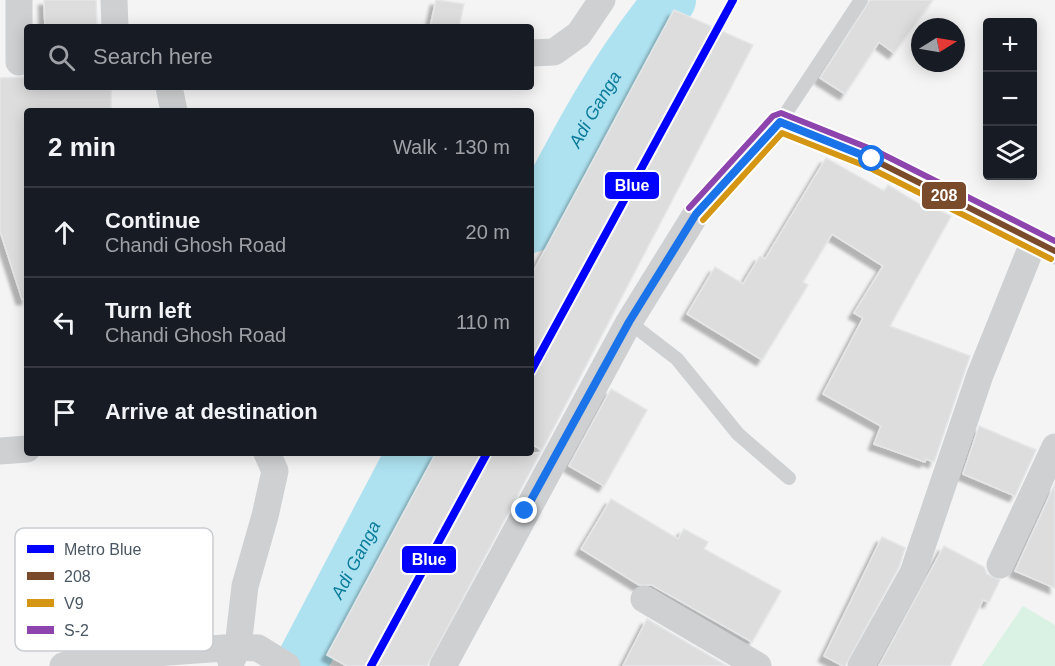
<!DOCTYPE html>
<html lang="en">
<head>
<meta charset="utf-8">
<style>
	body { margin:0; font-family:Helvetica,sans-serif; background:#242831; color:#f1f3f6 }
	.controls { position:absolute; right:18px; top:18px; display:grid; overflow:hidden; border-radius:6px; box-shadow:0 3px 15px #0003 }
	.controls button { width:54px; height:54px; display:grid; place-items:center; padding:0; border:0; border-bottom:2px solid #363941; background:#171b24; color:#f1f3f6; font:30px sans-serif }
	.compass { position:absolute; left:911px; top:18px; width:54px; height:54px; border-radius:50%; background:#171b24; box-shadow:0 3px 15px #0003; rotate:79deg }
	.stop { position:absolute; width:18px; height:18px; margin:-14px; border:4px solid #1a73e8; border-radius:50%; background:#fff }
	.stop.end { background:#1a73e8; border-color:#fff; box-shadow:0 2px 6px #0008 }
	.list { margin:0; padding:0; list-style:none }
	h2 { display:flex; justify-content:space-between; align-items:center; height:78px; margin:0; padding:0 24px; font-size:26px }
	h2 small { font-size:20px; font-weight:400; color:#9ea1a6 }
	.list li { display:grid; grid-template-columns:39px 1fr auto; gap:18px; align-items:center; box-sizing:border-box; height:90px; padding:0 24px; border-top:2px solid #363941 }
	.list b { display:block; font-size:22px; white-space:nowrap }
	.list p { margin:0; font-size:20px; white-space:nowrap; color:#9ea1a6 }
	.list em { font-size:20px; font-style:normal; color:#9ea1a6 }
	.icon { flex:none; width:33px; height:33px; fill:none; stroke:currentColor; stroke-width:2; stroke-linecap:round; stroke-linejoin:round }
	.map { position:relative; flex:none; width:1055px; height:666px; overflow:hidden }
	.search { position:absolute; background:#171b24; box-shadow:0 3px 15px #0003; left:24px; top:24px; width:510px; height:66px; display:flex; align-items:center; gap:15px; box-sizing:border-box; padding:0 21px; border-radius:6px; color:#9ea1a6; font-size:22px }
	.panel { position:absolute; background:#171b24; box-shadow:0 3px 15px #0003; left:24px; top:108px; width:510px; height:348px; border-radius:6px }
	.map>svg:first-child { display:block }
	.green { fill:#d9f2e3 }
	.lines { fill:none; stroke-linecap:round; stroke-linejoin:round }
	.river { stroke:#aee2f0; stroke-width:52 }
	.building { fill:#ddddde; stroke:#e5e6e7; stroke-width:1.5; filter:url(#shadow) }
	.service { stroke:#ced0d2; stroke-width:14 }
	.minor { stroke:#ced0d2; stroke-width:27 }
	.bus-1-casing { stroke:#fff; stroke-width:10 }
	.bus-2-casing { stroke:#fff; stroke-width:10 }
	.bus-3-casing { stroke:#fff; stroke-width:10 }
	.bus-1 { stroke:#7a4b2a; stroke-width:6 }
	.bus-2 { stroke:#d49613; stroke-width:6 }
	.bus-3 { stroke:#8e44ad; stroke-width:6 }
	.metro-1-casing { stroke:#fff; stroke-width:12 }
	.metro-1 { stroke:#00f; stroke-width:8 }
	.route { stroke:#1a73e8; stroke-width:8 }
	.labels { text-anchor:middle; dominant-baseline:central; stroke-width:6; stroke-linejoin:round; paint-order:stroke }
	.water-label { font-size:18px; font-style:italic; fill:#0c7c9b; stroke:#fff }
	.key { fill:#fff; stroke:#c9ccd0; stroke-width:1.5 }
	.key-label { font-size:16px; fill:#4a5661 }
	.line-badge { stroke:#fff; stroke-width:2 }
	.badge-label { font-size:16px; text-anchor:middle; font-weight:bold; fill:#fff }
</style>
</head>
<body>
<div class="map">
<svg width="1055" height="666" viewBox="0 0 1055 666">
	<defs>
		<filter id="shadow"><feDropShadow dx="-5.5" dy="5.5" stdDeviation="1.5" flood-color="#0004"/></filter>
	</defs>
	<rect width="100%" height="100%" fill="#f4f4f4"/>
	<path class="green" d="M1023,606L1055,625V666H982Z"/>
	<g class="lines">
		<g class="river">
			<path id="s1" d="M531,227C574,145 610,73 670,0"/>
			<path id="s2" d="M300,666L412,453"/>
		</g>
	</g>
	<path class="building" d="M44,0H96L97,27H45Z
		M436,0L464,4L459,27H430Z
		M870,0H933L894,53L879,42L845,94L820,78Z
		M674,10L753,45L542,450L531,444V276Z
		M27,77V87H111V111H27V299H22L0,231V78Z
		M826,158L884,191L888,185L921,205L923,202L951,216L890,326L970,356L934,462L926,459L925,462L874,444L881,426L823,394L863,318L854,313L883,266L832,234L803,282L808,285L762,360L687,314L715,267L743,284L760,256L765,259Z
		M611,389L647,410L604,486L569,466Z
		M979,426L1036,450L1015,496L963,474Z
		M436,453H540L427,666H347L327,655Z
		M1055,484V588L1015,571Z
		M611,499L678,539L684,529L708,542L704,549L781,591L752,642L652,585H639L581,549Z
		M882,537L905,548L899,567L845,666H843L824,656Z
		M944,546L984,567L987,574L1000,580L989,602L983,600L950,666H879Z
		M647,619L727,666H623Z"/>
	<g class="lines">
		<path class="service" d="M780,122L861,0
			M629,322L677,359L738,434L789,478"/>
		<path class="minor" d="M114,0L115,27
			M531,53L554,52L579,34L602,0
			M19,62V0
			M169,87L174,111
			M0,451L27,449
			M1000,565L1055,447
			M644,599L758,666
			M231,662L238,647L245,586L265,516L275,471L267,453
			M63,666L86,658L238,647L258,648L287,666
			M443,666L629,322L696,214L780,122L872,159L1055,251
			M861,666L913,573L980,375L1034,241"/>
		<defs>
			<path id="bus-1" d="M696,214L780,122L872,159L1055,251"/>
			<path id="bus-2" d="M703,220L782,133L868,167L1051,259"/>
			<path id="bus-3" d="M689,208L773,116L781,113L876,151L1055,241"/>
		</defs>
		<use href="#bus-1" class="bus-1-casing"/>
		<use href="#bus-2" class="bus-2-casing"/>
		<use href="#bus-3" class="bus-3-casing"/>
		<use href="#bus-1" class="bus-1"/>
		<use href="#bus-2" class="bus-2"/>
		<use href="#bus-3" class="bus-3"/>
		<defs>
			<path id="metro-1" d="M531,371L733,0
				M371,666L487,453"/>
		</defs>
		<use href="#metro-1" class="metro-1-casing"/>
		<use href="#metro-1" class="metro-1"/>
	</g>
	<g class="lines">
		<path class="route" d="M525,511L629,322L696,214L780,122L872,159"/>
	</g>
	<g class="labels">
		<g class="water-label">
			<text stroke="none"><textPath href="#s1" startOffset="134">Adi Ganga</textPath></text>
			<text stroke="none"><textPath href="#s2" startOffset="120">Adi Ganga</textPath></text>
		</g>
	</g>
	<rect x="15" y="528" width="198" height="123" rx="9" class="key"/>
	<rect x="27" y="545" width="27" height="8" fill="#00f"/>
	<rect x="27" y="572" width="27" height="8" fill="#7a4b2a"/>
	<rect x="27" y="599" width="27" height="8" fill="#d49613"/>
	<rect x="27" y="626" width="27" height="8" fill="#8e44ad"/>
	<g class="key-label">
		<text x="64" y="555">Metro Blue</text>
		<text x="64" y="582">208</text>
		<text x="64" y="609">V9</text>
		<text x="64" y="636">S-2</text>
	</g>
	<g class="line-badge">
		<rect x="604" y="171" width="56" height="29" rx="6" fill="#00f"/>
		<rect x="921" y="181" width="46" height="29" rx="6" fill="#7a4b2a"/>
		<rect x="401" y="545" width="56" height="29" rx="6" fill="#00f"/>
	</g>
	<g class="badge-label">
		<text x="632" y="191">Blue</text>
		<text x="944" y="201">208</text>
		<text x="429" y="565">Blue</text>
	</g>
</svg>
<div class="controls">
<button>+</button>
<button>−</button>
<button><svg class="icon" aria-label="layers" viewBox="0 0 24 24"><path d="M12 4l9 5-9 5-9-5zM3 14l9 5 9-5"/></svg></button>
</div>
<svg class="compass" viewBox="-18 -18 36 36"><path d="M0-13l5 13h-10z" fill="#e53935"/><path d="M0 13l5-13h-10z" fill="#9ea1a6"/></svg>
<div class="stop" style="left:872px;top:159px"></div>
<div class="stop end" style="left:525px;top:511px"></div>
<div class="search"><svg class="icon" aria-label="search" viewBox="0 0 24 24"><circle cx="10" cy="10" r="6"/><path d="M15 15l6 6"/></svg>Search here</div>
<section class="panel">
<h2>2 min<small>Walk · 130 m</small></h2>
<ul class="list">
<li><svg class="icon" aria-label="ahead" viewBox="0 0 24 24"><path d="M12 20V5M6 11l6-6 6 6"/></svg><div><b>Continue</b><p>Chandi Ghosh Road</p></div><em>20 m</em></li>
<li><svg class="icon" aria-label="left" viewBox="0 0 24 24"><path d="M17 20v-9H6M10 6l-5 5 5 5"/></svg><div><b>Turn left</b><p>Chandi Ghosh Road</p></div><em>110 m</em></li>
<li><svg class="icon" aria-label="arrive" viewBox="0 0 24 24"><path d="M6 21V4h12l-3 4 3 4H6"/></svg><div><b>Arrive at destination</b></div></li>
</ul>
</section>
</div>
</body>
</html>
